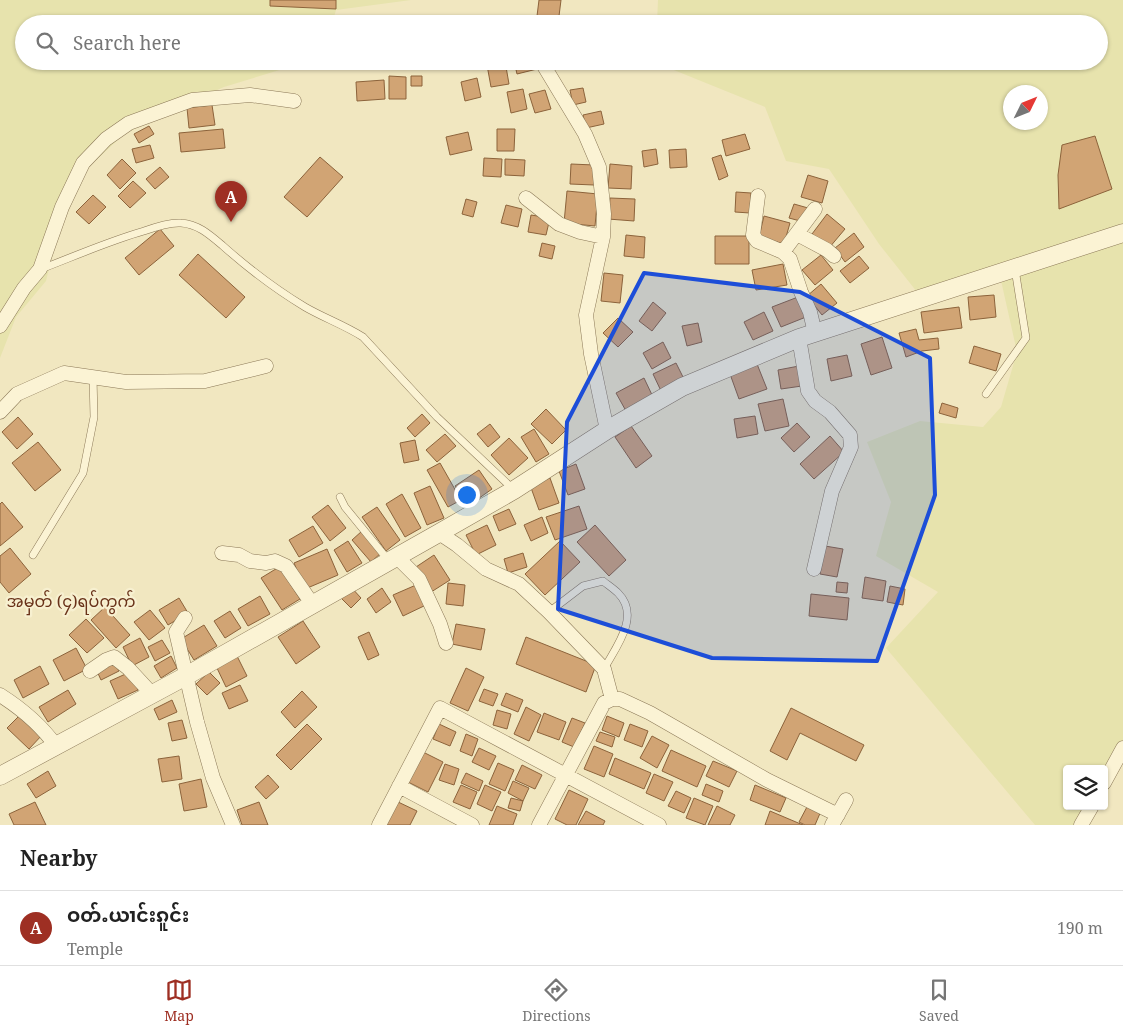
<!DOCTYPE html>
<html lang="en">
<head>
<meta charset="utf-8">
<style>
	body { margin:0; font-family:"Noto Serif","Noto Sans Myanmar",serif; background:#f2f2f2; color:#222 }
	.controls { position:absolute; right:15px; bottom:15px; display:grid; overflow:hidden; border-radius:5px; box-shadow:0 1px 4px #0004 }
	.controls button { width:45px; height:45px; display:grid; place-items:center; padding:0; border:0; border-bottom:1px solid #e0e0e0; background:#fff; color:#222; font:25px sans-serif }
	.compass { position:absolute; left:1003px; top:85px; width:45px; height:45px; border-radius:50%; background:#fff; box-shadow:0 1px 4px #0004; rotate:47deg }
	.you { position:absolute; left:466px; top:494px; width:18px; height:18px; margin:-12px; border:4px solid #fff; border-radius:50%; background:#1a73e8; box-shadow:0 0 0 8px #1a73e833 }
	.badge { display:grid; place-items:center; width:32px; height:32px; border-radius:50%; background:#9e2f23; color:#fff; font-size:16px; font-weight:700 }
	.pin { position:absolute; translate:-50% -41px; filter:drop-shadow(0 1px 2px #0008) }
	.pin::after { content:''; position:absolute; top:26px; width:18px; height:15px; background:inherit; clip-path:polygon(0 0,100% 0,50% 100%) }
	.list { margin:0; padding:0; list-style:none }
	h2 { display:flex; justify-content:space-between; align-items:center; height:65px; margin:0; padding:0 20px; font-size:21px }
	h2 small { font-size:16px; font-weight:400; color:#767676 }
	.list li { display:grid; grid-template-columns:32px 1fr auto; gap:15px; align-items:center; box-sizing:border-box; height:75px; padding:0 20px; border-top:1px solid #e0e0e0 }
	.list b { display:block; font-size:19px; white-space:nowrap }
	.list p { margin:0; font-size:16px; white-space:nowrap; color:#767676 }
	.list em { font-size:16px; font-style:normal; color:#767676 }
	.icon { flex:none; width:28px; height:28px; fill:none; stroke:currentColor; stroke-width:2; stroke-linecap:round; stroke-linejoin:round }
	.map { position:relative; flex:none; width:1123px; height:825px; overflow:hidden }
	.search { position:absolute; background:#fff; box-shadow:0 1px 4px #0004; left:15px; right:15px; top:15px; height:55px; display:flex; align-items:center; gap:12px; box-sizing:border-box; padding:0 18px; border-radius:28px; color:#767676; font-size:19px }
	.sheet { height:140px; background:#fff }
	nav { display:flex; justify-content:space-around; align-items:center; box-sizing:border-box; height:70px; border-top:1px solid #e0e0e0; background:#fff; font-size:14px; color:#767676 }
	nav a { display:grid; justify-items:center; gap:2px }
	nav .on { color:#9e2f23 }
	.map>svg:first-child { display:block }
	.farmland { fill:#e7e3ad; fill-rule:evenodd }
	.building { fill:#d1a474; stroke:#8c633b }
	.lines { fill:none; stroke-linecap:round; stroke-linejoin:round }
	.service-casing { stroke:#8b7857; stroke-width:8 }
	.minor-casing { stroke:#8b7857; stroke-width:15 }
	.tertiary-casing { stroke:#8b7857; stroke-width:19 }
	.service { stroke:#fbf3d4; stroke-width:7 }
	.minor { stroke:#fbf3d4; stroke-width:14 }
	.tertiary { stroke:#fbf3d4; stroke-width:18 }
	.marked { fill:#1d4ed8; fill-opacity:0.2; stroke:#1d4ed8; stroke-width:4; stroke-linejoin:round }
	.labels { text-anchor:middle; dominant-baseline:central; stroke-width:4.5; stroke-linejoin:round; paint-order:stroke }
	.quarter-label { font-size:16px; fill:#693219; stroke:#f7f0d0 }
</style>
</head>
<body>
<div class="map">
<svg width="1123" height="825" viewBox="0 0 1123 825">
	<rect width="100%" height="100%" fill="#f1e7c0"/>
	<path class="farmland" d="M0,0H411L336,10L332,24H24V61H309L224,87L151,120L123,135L79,176L63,213L46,281L16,317L0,358Z
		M658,0H1123V744L1104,769H1067V806H1090L1080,825H1035L886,648L938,592L876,556L891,502L867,442L920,421L983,427L1001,407L1017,352L1000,276L921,297L879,244L829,169L786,161L765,107L654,62L1099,61V24H657ZM1010,92H1040V122H1010Z"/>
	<path class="building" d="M270,0H336V9L270,6Z
		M539,0H561L558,24H536Z
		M269,17L270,24H231L230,19Z
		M390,19H410V24H390Z
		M363,61H386V68L363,67Z
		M505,61L509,84L491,87L487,65Z
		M514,61H535L537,69L517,74Z
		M389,76L406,77V99H389Z
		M411,76H422V86H411Z
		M477,78L481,97L465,101L461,82Z
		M384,80L385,99L357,101L356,82Z
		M583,88L586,102L573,105L570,90Z
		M523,89L527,109L511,113L507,92Z
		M545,90L551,109L535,113L529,94Z
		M212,105L215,125L189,128L187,108Z
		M601,111L604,124L586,128L583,115Z
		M149,126L154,134L139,143L134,134Z
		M223,129L225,148L181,152L179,133Z
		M497,129H515L514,151H497Z
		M468,132L472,150L450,155L446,137Z
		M745,134L750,149L726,156L722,140Z
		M1095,136L1112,189L1059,209L1058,175L1062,145Z
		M150,145L154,158L136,163L132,149Z
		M656,149L658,164L644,167L642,151Z
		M686,149L687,167L670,168L669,150Z
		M721,155L728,176L719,180L712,158Z
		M320,157L343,177L307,217L284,197Z
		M484,158L502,159L501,177L483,176Z
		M122,159L136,173L120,189L107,175Z
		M505,159L525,160L524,176L505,175Z
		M571,164L594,165V185L570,184Z
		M610,164L632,166L631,189L608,188Z
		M160,167L169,177L155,189L146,179Z
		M808,175L828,181L822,203L801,197Z
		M133,181L146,193L130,208L118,196Z
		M567,191L598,194L595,226L564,223Z
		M736,192L751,193L750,213L735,212Z
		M93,195L106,207L89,224L76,212Z
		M610,198L635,199L634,221L608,219Z
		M466,199L477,202L473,217L462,214Z
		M794,204L808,208L804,222L789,218Z
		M506,205L522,209L518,227L501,223Z
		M827,214L845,229L829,248L812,234Z
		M531,215L550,218L546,235L528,232Z
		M764,216L790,223L784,244L759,237Z
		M160,229L174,246L139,275L125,258Z
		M854,233L864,247L845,262L835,248Z
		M626,235L645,237L644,258L624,256Z
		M715,236H749V264H715Z
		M542,243L555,246L552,259L539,256Z
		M198,254L245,297L226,318L179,275Z
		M821,255L833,270L815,285L802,270Z
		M859,256L869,268L850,283L840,271Z
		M783,264L787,285L756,290L752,270Z
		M604,273L623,275L620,303L601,301Z
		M821,284L837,303L822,315L807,296Z
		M994,295L996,317L970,320L968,297Z
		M798,297L806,317L781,327L772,307Z
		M653,302L666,313L652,331L639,321Z
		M959,307L962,328L924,333L921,312Z
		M764,312L773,331L753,340L744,322Z
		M618,318L633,332L618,347L603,333Z
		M698,323L702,342L687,346L682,326Z
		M916,329L919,340L938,338L939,349L922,351L906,357L899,333Z
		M882,337L892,368L871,375L861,344Z
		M663,342L671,358L652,369L643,353Z
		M974,346L1001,354L996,371L969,363Z
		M847,355L852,376L831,381L827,359Z
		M676,363L685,381L662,393L653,374Z
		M757,364L767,389L739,399L730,374Z
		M799,366L802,386L781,389L778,370Z
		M644,378L653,397L626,411L616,393Z
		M783,399L789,426L765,431L758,404Z
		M942,403L958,408L956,418L939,413Z
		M546,409L566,430L552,444L531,424Z
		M422,414L430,423L415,437L407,428Z
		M755,416L758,434L737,438L734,419Z
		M18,417L33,434L17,449L2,432Z
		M797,423L810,437L794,452L781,438Z
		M490,424L500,437L488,447L477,434Z
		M631,426L652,456L636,468L615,437Z
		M534,429L549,454L536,462L521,437Z
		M445,434L456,446L437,462L426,450Z
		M830,436L844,452L814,479L800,464Z
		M509,438L528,458L509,475L491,455Z
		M415,440L419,460L404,463L400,443Z
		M38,442L61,470L35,491L12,463Z
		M440,463L461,500L448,507L427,470Z
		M576,464L585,489L568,495L559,471Z
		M479,470L492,489L468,506L455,486Z
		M550,478L559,503L539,510L530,485Z
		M430,486L444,518L427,525L414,493Z
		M402,494L421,528L405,537L386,504Z
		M2,502L23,527L0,546V504Z
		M328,505L346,528L330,541L312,517Z
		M579,506L587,529L555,540L546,517Z
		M377,507L400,540L386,551L362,517Z
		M509,509L516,524L499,531L493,516Z
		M542,517L548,533L531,541L524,525Z
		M487,525L496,545L476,555L466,535Z
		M595,525L626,560L609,576L577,542Z
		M313,526L323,543L299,557L289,540Z
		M362,531L381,553L371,562L352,540Z
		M348,541L362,563L347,572L334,550Z
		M560,541L580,562L545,595L525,574Z
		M825,546L843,549L837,577L820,574Z
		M10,548L31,574L9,593L0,582V556Z
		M327,549L338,575L305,589L294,563Z
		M523,553L527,567L508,573L504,559Z
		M434,555L450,580L428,594L413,569Z
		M279,567L300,599L282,610L261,578Z
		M865,577L886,581L883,601L862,598Z
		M837,582L848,583L847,593L836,592Z
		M448,583L465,585L463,606L446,604Z
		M416,585L426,605L403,616L393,595Z
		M350,586L361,598L351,608L339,596Z
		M890,586L905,589L903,605L887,602Z
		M382,588L391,602L376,613L367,599Z
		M811,594L849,598L847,620L809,616Z
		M260,596L270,614L248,626L238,609Z
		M179,598L188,613L168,625L159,610Z
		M105,607L130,635L116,648L91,620Z
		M150,610L165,628L149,640L134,622Z
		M230,611L241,628L225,638L214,621Z
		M86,619L104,638L87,653L69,635Z
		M303,621L320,647L296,664L278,637Z
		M456,624L485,629L481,650L452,644Z
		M204,625L217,646L194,660L181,639Z
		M369,632L379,655L368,660L358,637Z
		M526,637L596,665L586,692L516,664Z
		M140,638L149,657L132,666L123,647Z
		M162,640L170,653L155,661L148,647Z
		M76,648L87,669L64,681L53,660Z
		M171,656L177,668L161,678L154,666Z
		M237,656L247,676L226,687L216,666Z
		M113,660L119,671L101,680L96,669Z
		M40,666L49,684L23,698L14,680Z
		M466,668L484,677L468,711L450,703Z
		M130,672L138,690L118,699L110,681Z
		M209,672L220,683L207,695L196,684Z
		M240,685L248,701L229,709L222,693Z
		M484,689L498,694L493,706L479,701Z
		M68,690L76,704L48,722L39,707Z
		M302,691L317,707L295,728L281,712Z
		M506,693L523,700L518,712L501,705Z
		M172,700L177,712L159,720L154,709Z
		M526,707L541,715L529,741L514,734Z
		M791,708L864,745L856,761L800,733L787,760L770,751Z
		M497,710L511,714L507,729L493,725Z
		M544,713L566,722L559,740L537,732Z
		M21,714L43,734L29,749L7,728Z
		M607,716L624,723L619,737L602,730Z
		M572,718L585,723L574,747L562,742Z
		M182,720L187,738L172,741L168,723Z
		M307,724L322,739L291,770L276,755Z
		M439,724L456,732L450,746L433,739Z
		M630,724L648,731L642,747L624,740Z
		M600,732L615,737L612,747L596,741Z
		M466,734L478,739L472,756L460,751Z
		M652,736L669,745L657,768L640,758Z
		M594,746L613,754L604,777L584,769Z
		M479,748L496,756L489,770L472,762Z
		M671,750L706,766L697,787L662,771Z
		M421,751L443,762L428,792L406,781Z
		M179,756L182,779L162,782L158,759Z
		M615,758L651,773L644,789L609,774Z
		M713,761L737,771L729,787L706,776Z
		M498,763L514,770L505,791L489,784Z
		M445,764L459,769L454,785L439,780Z
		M522,765L542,775L535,789L515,780Z
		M48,771L56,786L36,798L27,784Z
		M466,773L483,781L479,791L461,783Z
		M654,774L673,782L664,801L646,793Z
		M268,775L279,787L266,799L255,787Z
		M201,779L207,807L184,811L179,784Z
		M513,781L529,788L523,801L508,793Z
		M706,784L723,791L719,802L702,795Z
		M461,785L477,792L470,809L453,802Z
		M485,785L501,792L492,811L477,804Z
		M755,785L786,798L780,812L750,800Z
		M569,790L588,799L576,825H567L555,819Z
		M676,791L691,798L684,813L668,806Z
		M511,798L523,801L520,811L508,808Z
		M694,798L713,806L705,825L686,818Z
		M396,801L417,811L410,825H385Z
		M35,802L46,825H14L9,814Z
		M259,802L268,825H242L237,810Z
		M808,805L821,811L815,825H805L799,822Z
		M497,806L517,814L513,825H489Z
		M717,806L735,815L730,825H708Z
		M586,811L605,821L603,825H578Z
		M770,811L803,825H765Z"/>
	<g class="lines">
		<defs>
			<path id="service" d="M41,269C75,256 109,241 144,231C155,227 169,222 181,223C198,224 210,235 223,246C249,269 275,289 305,307C324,318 344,325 363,337L437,417L513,489
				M986,394L1026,338L1015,269
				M340,497L345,507L389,561
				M33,555L83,473L94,417L93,377
				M549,612L583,586L603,581C608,585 614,589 618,593C641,616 616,647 604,669"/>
			<path id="minor" d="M541,61L585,134L599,167L604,214L603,237L586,315L591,354L607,430
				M758,196L753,235L757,241L783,252L790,259L801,292L810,312L815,333
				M526,198L559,224L580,232L603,237
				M797,234L827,250L834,256
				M783,252L815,209
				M0,326L24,288L40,269L62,207L83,163L106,139L129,123L192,100L250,95L294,101
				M799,338L808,391L815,401L830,412L850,435L851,447L832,491L814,569
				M0,412L17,394L64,373L126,382L205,381L266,366
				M439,533L457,545L486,569L519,584L549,612L604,669L612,699
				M222,553L239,555L250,561L266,563L275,561L286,566L313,605
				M397,557L419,579L440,624L446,643
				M185,618L176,632L197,722L213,778L233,825
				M90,671L106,660L114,657L128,668L152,694
				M0,695C22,709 41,725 56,746
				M1104,783L1123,748
				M399,786L472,825
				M379,825L440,708L659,825
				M539,825L604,703L612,699H620L650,713L767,780L838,815
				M832,825L846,800
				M1081,825L1092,806"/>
			<path id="tertiary" d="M0,776L186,676L439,533L514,490L607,430L682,387L799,338L1123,233"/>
		</defs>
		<use href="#service" class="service-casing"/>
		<use href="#minor" class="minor-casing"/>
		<use href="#tertiary" class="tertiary-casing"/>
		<use href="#service" class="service"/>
		<use href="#minor" class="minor"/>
		<use href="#tertiary" class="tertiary"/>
	</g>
	<path class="marked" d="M644,273L800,292L930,358L935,495L877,661L712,658L558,609L567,422Z"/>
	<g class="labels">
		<g class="quarter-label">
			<text x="71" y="601">အမှတ် (၄)ရပ်ကွက်</text>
		</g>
	</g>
</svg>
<div class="controls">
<button><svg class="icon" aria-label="layers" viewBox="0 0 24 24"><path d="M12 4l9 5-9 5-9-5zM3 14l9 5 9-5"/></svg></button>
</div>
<svg class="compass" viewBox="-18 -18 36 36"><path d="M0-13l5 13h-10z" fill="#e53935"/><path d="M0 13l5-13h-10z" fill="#767676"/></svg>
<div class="you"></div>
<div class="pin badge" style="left:231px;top:222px">A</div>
<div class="search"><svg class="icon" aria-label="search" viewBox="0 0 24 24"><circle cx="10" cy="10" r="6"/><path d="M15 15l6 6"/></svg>Search here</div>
</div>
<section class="sheet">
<h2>Nearby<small></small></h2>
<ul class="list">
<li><span class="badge">A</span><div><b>ဝတ်ႉယၢင်းၵူင်း</b><p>Temple</p></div><em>190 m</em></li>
</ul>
</section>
<nav>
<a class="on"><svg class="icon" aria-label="map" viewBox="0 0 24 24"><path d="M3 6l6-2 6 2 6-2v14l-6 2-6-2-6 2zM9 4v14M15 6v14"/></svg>Map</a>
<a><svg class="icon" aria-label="directions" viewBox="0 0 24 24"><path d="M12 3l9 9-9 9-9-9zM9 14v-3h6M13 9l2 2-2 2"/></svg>Directions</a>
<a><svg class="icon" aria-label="saved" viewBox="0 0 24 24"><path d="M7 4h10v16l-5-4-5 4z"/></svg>Saved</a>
</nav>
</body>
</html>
